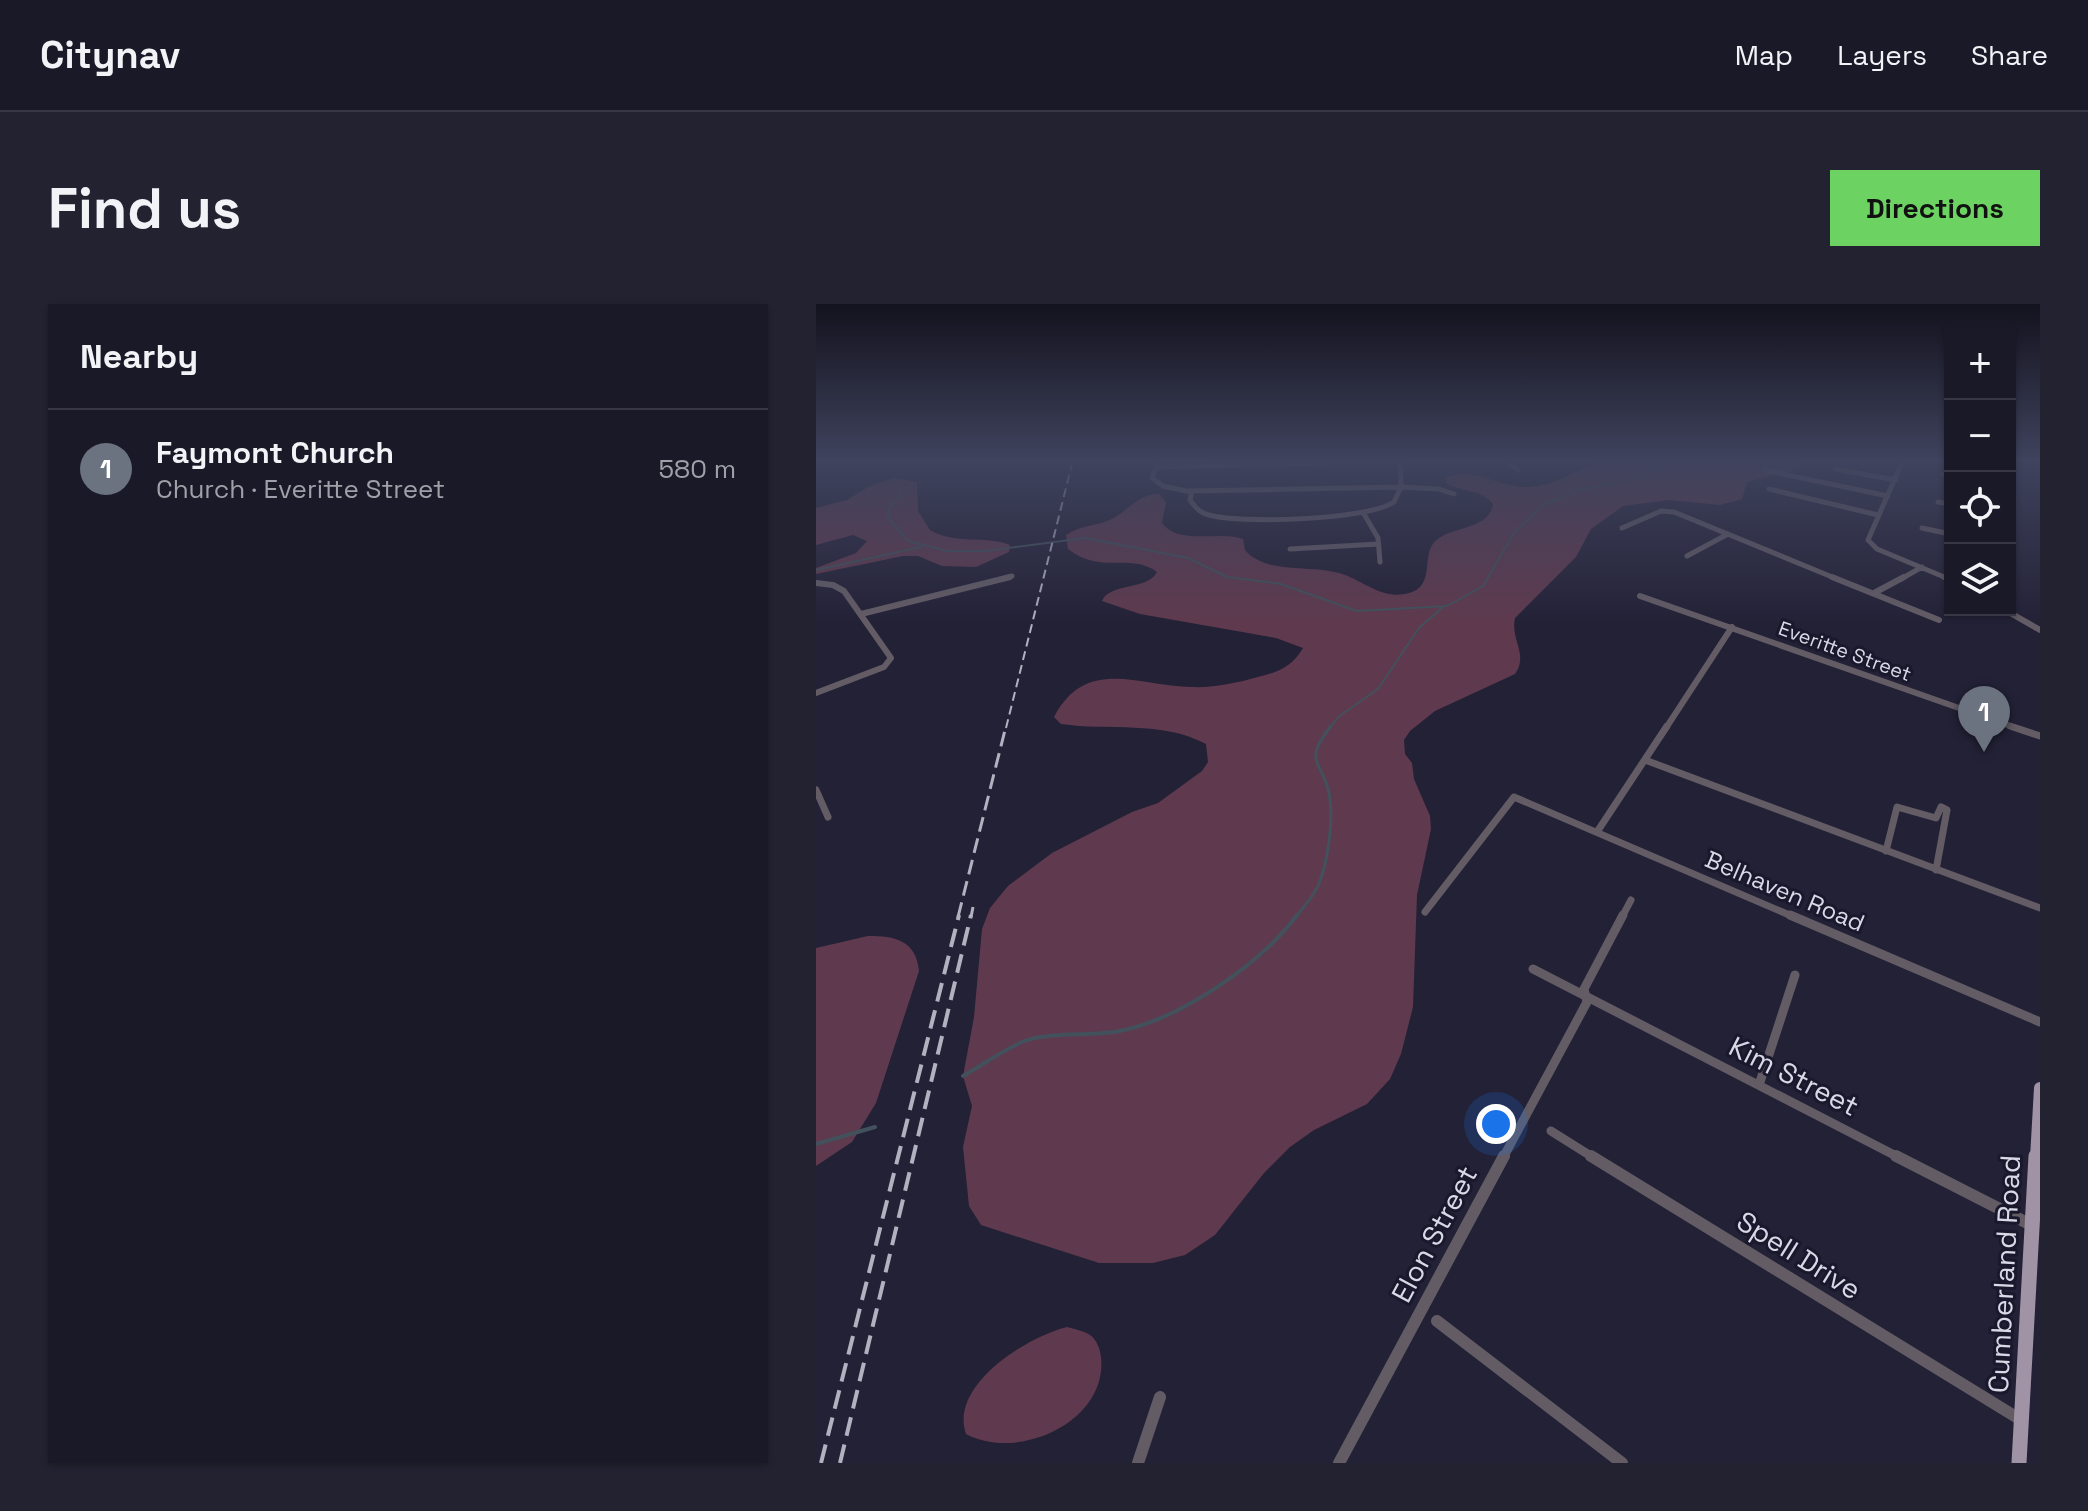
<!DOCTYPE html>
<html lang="en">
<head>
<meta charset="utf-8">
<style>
	body { margin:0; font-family:"Space Grotesk",sans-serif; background:#232230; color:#f1f3f6 }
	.controls { position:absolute; right:24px; top:24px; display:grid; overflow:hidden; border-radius:0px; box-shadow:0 2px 6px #0004 }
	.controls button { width:72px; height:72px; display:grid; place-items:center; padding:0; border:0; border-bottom:2px solid #383845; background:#1a1928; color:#f1f3f6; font:40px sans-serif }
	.you { position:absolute; left:680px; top:820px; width:28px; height:28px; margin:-20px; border:6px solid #fff; border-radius:50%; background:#1a73e8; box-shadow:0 0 0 12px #1a73e833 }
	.badge { display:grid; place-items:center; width:52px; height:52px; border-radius:50%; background:#6cd362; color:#fff; font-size:26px; font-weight:700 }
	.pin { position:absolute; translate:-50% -66px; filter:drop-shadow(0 2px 4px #0008) }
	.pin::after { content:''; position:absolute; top:42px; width:28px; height:24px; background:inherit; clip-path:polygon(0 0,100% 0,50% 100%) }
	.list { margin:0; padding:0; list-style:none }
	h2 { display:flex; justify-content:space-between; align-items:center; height:104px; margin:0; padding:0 32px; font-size:34px }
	h2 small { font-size:26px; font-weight:400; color:#9fa0a8 }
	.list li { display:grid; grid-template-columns:52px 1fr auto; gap:24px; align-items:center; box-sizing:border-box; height:120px; padding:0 32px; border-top:2px solid #383845 }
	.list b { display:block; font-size:30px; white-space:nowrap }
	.list p { margin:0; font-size:26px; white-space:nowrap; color:#9fa0a8 }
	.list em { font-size:26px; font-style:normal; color:#9fa0a8 }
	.icon { flex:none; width:44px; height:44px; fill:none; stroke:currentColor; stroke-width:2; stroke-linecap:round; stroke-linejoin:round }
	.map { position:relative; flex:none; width:1224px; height:1159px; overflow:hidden; border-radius:0px }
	header { display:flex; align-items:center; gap:48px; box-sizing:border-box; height:112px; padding:0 40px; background:#1a1928; border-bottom:2px solid #383845 }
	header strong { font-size:38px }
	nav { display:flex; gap:44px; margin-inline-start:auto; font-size:28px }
	.intro { display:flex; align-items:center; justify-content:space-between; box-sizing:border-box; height:192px; padding:0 48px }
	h1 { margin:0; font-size:56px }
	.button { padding:20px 36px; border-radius:0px; background:#6cd362; color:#111; font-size:28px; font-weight:700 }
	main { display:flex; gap:48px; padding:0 48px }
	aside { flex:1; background:#1a1928; border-radius:0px; box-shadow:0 2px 6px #0004 }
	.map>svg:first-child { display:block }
	.green { fill:#5f3a4e }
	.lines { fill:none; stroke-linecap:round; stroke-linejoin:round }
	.stream-far2 { stroke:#42515b; stroke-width:2 }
	.stream-far1 { stroke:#42515b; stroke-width:3 }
	.stream { stroke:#42515b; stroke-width:4 }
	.minor-far4 { stroke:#635c65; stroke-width:5 }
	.minor-far3 { stroke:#635c65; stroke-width:6 }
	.minor-far2 { stroke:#635c65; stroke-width:7 }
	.minor-far1 { stroke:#635c65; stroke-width:9 }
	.minor { stroke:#635c65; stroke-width:12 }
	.major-far1 { stroke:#a193a6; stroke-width:12 }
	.major { stroke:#a193a6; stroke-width:15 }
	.rail-far2 { stroke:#b1b1c0; stroke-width:2; stroke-dasharray:9 5; stroke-linecap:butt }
	.rail-far1 { stroke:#b1b1c0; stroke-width:3; stroke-dasharray:15 7; stroke-linecap:butt }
	.rail { stroke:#b1b1c0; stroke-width:4; stroke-dasharray:19 9; stroke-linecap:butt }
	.labels { text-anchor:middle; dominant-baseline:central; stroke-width:6; stroke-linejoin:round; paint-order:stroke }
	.far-street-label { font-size:20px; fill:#d8d8e6; stroke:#1a182c }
	.street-label { font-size:24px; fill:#d8d8e6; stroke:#1a182c }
	.near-street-label { font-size:28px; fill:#d8d8e6; stroke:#1a182c }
</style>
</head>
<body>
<header>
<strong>Citynav</strong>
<nav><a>Map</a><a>Layers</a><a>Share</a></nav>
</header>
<div class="intro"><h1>Find us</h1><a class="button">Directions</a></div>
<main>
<aside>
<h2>Nearby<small></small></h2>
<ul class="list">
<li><span class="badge" style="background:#6b7280">1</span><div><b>Faymont Church</b><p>Church · Everitte Street</p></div><em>580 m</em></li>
</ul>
</aside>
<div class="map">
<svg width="1224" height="1159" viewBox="0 0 1224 1159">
	<rect width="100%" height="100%" fill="#232136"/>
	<path class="green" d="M781,156H990L988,163L931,178L926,195L904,201L853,196L807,202L775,225L760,253L699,314C694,335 713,351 699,370L619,407L594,427L588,436L589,450L596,459L598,475L614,512L615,525L601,591L597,703L585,750L574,775L551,800L498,826L474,843L448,869L399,931L369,951L337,959H283L165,921L153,902L147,843L156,802L147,772L158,713L166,625L174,604L192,582L236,549L316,508L342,499L386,467L392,458L390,440C345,416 293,427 245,420L238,413C270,352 322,382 375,383C399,384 420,379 442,373C462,368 476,363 487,344L460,334L324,310L286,297C294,278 331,287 341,268C314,248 285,271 252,245L250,231C264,221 283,222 298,214C313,205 325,189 343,190L350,198L346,219C363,242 402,226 427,235L429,246C451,272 499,259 529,271C550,279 568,296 593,289C622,281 602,248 623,234C639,223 674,224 677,200C665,184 645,189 630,179L631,173C657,162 685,184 711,183C733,183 762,168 781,156Z
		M77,174L101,178L102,207L114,226C139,241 168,231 194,241L193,248L160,263L126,262L102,252H87L0,270V264L40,249L51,237L37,231L0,241V204L31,196L52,183Z
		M52,632C79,632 100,636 103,667L60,799L36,838L0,862V644Z
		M251,1023C258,1025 268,1027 274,1031C281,1036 284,1045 285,1053C292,1118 202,1158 150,1130C133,1081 211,1033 251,1023Z"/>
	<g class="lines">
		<path class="stream-far2" d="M85,189L72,206V214L92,237L131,247H169L269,234L372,254L411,273L465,280L541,307L631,302L667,282L698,229L725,202L763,186L815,175L854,156
			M0,266L105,243
			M514,424L522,413L562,385L603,324L626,304"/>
		<path class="stream-far1" d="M480,613C487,603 497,593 502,582C512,558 518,515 513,489C506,456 486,459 515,422"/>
		<path class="stream" d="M147,772C166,761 186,747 206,738C232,727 275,733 304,727C364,715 445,660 481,611
			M0,840L59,823"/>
		<path class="minor-far4" d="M342,156L336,174L347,182L370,187L585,183L584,156
			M688,156L702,166
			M1087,156L1052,236L1061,245L1133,275
			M339,163L622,156
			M1194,164L1196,156
			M1019,165L1080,176
			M948,166L1072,192
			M1127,170L1134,173
			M953,185L1062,211
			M376,187L374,196C379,203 384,209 393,211C425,220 551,216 578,198L585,183L623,185L638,190
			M1122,198L1134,200
			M548,210L562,234L564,258
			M806,224L845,207L858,208L1021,275
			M1106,224L1134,230
			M474,245L562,240
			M871,252L912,230
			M186,275L196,272
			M1085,275L1106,263"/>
		<path class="minor-far3" d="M1016,273L1123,316
			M1128,273L1134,275
			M0,279L17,281L28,287L75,354L68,363L0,389
			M1058,289L1088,273
			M824,292L1200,424
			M1189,306L1224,326
			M45,310L194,273
			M850,424L916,323"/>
		<path class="minor-far2" d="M1194,422L1224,432
			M829,456L1224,604
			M0,486L12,513
			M781,528L851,422
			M1070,547L1081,503L1120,514L1125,503L1131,506L1120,566
			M609,608L698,493L978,613
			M806,613L815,596"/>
		<path class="minor-far1" d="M974,611L1224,718
			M717,665L1084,854
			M943,781L979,671
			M735,827L778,854
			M687,854L771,698L768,685L807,611"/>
		<path class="minor" d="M775,852L1205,1116
			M1080,852L1217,922
			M621,1017L806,1159
			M322,1159L344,1093
			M523,1159L688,852"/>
		<path class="major-far1" d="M1220,854L1224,784"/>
		<path class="major" d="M1203,1159L1220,852"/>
		<path class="rail-far2" d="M190,424L257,156"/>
		<path class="rail-far1" d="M142,613L190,422
			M155,613L157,603"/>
		<path class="rail" d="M5,1159L143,611
			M24,1159L155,611"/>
	</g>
	<linearGradient id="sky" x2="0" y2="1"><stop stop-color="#13121e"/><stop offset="0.49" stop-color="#3f435d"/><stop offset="1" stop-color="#3f435d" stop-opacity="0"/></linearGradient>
	<rect width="1224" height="319" fill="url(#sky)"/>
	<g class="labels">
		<g class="far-street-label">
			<text transform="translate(1029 347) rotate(20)">Everitte Street</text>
		</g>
		<g class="street-label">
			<text transform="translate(969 587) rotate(23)">Belhaven Road</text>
		</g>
		<g class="near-street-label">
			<text transform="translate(978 772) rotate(27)">Kim Street</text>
			<text transform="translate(618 930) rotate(-62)">Elon Street</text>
			<text transform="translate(983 951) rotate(32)">Spell Drive</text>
			<text transform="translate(1188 970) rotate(-87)">Cumberland Road</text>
		</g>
	</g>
</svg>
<div class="controls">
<button>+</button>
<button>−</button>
<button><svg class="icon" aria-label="locate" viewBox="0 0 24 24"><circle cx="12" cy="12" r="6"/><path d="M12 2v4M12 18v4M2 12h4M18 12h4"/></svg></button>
<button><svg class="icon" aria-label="layers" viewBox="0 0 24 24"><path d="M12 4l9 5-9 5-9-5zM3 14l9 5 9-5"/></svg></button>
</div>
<div class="you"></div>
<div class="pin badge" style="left:1168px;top:448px;background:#6b7280">1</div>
</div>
</main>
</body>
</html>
